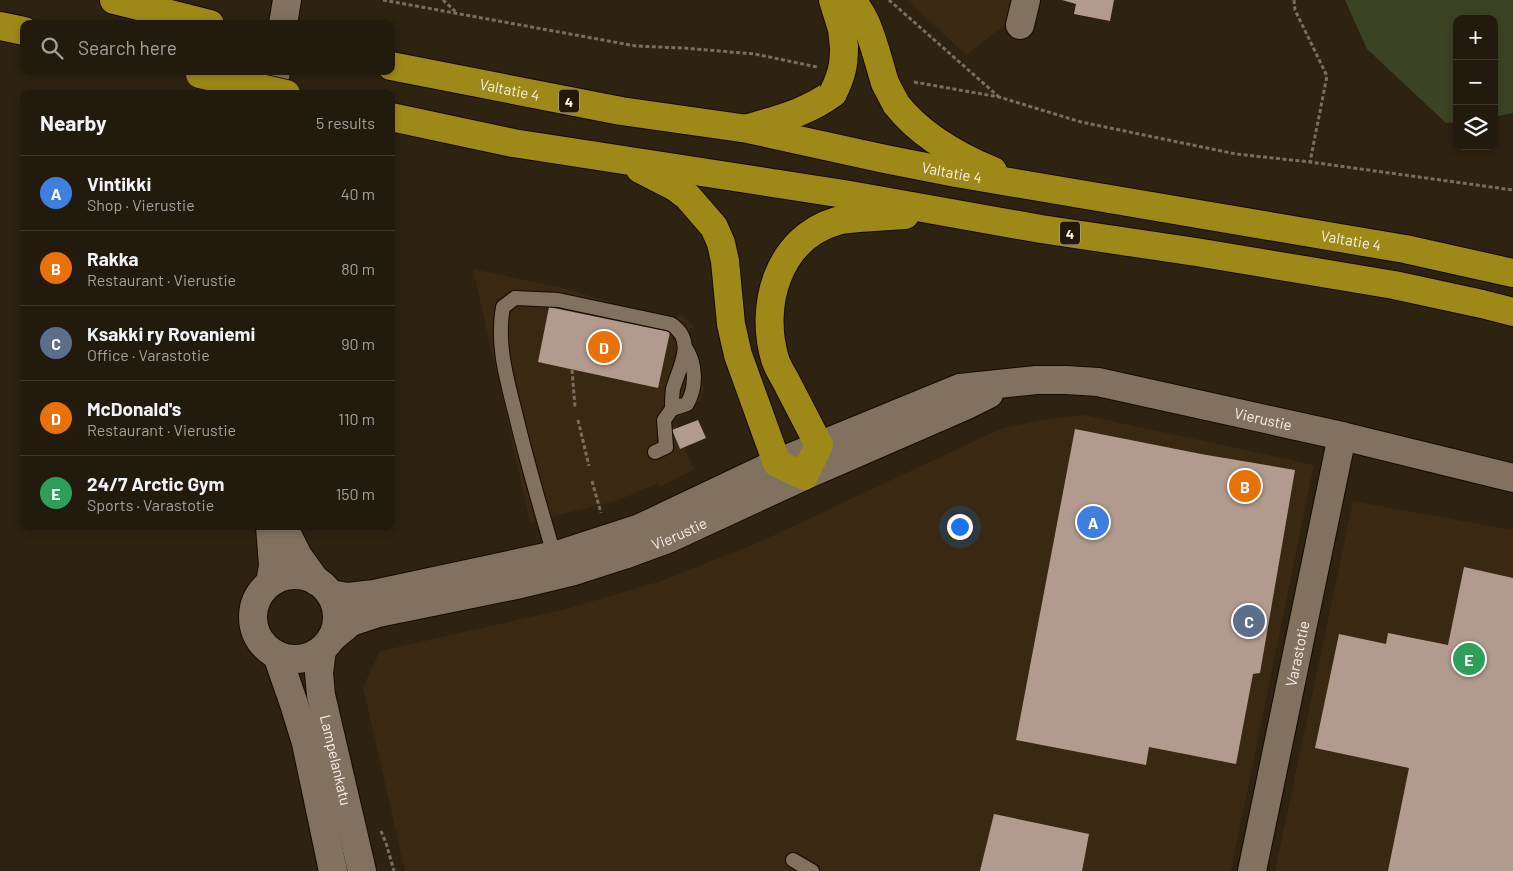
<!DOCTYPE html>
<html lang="en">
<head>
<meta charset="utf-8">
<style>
	body { margin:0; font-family:Barlow,sans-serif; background:#2e271b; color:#f1f3f6 }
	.controls { position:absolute; right:15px; top:15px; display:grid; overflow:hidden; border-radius:10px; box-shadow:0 2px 8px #0003 }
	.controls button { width:45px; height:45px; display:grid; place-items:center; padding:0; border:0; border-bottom:1px solid #3f382e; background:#221a0d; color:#f1f3f6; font:25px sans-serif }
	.you { position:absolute; left:959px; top:526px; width:18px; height:18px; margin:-12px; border:4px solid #fff; border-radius:50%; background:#1a73e8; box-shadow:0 0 0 8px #1a73e833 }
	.badge { display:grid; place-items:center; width:32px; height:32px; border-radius:50%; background:#eb8dfc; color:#fff; font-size:16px; font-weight:700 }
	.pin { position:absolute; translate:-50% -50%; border:2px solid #fff; box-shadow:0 1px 5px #0006 }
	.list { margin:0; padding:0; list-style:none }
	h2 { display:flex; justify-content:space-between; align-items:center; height:65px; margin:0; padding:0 20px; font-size:21px }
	h2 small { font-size:16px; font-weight:400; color:#a2a19d }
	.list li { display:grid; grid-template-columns:32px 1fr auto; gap:15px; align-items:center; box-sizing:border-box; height:75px; padding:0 20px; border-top:1px solid #3f382e }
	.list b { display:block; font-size:19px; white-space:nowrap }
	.list p { margin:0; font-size:16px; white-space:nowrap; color:#a2a19d }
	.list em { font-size:16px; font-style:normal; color:#a2a19d }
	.icon { flex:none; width:28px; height:28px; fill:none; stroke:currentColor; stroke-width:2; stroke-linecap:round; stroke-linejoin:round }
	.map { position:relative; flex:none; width:1513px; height:871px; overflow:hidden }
	.search { position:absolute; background:#221a0d; box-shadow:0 2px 8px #0003; left:20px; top:20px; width:375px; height:55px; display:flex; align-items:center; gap:12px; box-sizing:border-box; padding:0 18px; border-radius:10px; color:#a2a19d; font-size:19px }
	.panel { position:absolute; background:#221a0d; box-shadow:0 2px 8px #0003; left:20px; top:90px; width:375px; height:440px; border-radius:10px }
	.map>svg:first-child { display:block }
	.built { fill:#392912 }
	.water { fill:#3c4324 }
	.building { fill:#b29b8e }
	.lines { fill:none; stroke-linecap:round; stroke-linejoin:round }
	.service-casing { stroke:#160b00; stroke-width:16 }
	.minor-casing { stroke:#160b00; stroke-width:30 }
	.tertiary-casing { stroke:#160b00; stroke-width:30 }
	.trunk-casing { stroke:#160b00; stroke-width:30 }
	.path { stroke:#796e60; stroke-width:3; stroke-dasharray:4 2.5; stroke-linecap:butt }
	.service { stroke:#80725f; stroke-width:14 }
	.minor { stroke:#80725f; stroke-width:28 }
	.tertiary { stroke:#80725f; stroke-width:28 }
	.trunk { stroke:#9e8918; stroke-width:28 }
	.trunk-bridge-casing { stroke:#160b00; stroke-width:30; stroke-linecap:butt }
	.trunk-bridge { stroke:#9e8918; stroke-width:28 }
	.labels { text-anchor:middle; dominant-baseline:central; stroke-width:5; stroke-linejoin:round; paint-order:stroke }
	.shield { fill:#241808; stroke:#b9afa3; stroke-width:1 }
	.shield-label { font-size:14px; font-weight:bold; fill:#f9f0e6 }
	.street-label { font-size:15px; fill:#f9f0e6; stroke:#241808 }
</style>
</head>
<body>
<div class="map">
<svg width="1513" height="871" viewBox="0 0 1513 871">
	<rect width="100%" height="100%" fill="#2e2211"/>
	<path class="built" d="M907,0H1014L1010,21L966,55Z
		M473,269L563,288L612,303L676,318L678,314L684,317L694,326L688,331L697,356L704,388L701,400L688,411L675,420L672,426L677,424V428L672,431L679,449L685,447L694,470L659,487L658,483L619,500L530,522Z
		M1084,415L1314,465L1231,871H405L363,687L380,651L566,609L661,581L755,544L1000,429L1041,420Z
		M1353,501L1513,530V871H1275Z"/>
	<path class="water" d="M1345,0H1513V113L1494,117V19H1457V122L1446,123L1367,49Z"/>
	<path class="building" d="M1062,0H1114L1110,21L1074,14L1076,4Z
		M549,307L670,332L658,388L538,362Z
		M698,420L706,438L680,449L672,430Z
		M1075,429L1201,454L1295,470L1260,673L1253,674L1236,764L1149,747L1146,765L1016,740Z
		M1464,567L1513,578V871H1388L1409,768L1315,748L1339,634L1386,644L1388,633L1448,645Z
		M994,814L1089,834L1082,871H980Z"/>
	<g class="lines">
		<defs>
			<path id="service" d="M655,452L666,447L664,420L672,409L687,404C697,387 696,363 685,347
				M554,555C541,509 527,463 516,416C507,380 496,344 503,307L515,298L558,300L671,324C697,341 679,367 673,389C672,396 672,402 672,409
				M793,860L812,871"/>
			<g id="minor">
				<path d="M1020,25L1026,0"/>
				<path id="s1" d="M322,650L319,673L321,695L362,871"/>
				<path d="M277,655L294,704L306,743L333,871"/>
				<path id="s2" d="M1252,871L1342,436"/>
			</g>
			<g id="tertiary">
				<path d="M283,24L287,0"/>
				<path d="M273,94L276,71"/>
				<path d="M270,526L273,566L270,583"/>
				<path d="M283,526L298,556L316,581"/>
				<circle cx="295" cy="617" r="42"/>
				<path id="s3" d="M330,594L348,597L374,594L560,554L640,528L777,463L960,388L1036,380H1066L1098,382L1342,436L1513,478"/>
				<path id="s4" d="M333,637L351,622L378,613L521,584L571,572L624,555L670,538L804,476L965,406L989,394"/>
			</g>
			<g id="trunk">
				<path d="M114,0L210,24"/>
				<path d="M833,0L842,29L844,48"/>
				<path d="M851,0C865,15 870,33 876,52"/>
				<path d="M0,26L24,31"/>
				<path id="s5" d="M391,66L621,111L748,129L885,159L956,173L1405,249L1513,273"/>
				<path d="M896,104C920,135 957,156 993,171"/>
				<path d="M391,117L513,143L844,194L1041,229L1196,252L1394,285L1482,304L1513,312"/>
				<path d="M749,128C779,119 808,112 833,93"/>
				<path d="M640,169L675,187L688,197L714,227L721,243L725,261L731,324L738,355L777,463L804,476L819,445C809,426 799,406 789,387C785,378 778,369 775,359C759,305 778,238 837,221C844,219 852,219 859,218C875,217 890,216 905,215"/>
			</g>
		</defs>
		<use href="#service" class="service-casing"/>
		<use href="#minor" class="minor-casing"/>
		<use href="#tertiary" class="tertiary-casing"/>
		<use href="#trunk" class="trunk-casing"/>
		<path class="path" d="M383,0L636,46L683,48L755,54L817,67
			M443,0L457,13
			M889,0L999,97
			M1294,0L1295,10L1327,76L1310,162
			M914,82L999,97L1081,122L1236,154L1310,162L1513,190
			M572,370L575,407
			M578,420L589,466
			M592,481L601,513
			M381,831L386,843L394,871"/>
		<use href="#service" class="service"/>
		<use href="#minor" class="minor"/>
		<use href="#tertiary" class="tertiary"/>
		<use href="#trunk" class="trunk"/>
		<defs>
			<path id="trunk-bridge" d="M876,52L885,83L896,104
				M200,74L286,94
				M833,93C841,77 844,66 844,48"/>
		</defs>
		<use href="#trunk-bridge" class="trunk-bridge-casing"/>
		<use href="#trunk-bridge" class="trunk-bridge"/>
	</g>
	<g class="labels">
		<g class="shield">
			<rect x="559" y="89.5" width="20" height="23" rx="4"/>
			<rect x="1060" y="221.5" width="20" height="23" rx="4"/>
		</g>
		<g class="shield-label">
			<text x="569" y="101">4</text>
			<text x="1070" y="233">4</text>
		</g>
		<g class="street-label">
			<text stroke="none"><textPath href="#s5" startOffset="121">Valtatie 4</textPath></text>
			<text stroke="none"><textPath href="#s5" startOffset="571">Valtatie 4</textPath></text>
			<text stroke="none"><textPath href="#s5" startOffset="976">Valtatie 4</textPath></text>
			<text stroke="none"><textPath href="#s3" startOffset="976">Vierustie</textPath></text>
			<text stroke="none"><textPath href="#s4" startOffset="364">Vierustie</textPath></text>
			<text stroke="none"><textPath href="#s2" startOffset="222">Varastotie</textPath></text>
			<text stroke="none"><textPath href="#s1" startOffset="112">Lampelankatu</textPath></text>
		</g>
	</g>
</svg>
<div class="controls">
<button>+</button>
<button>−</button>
<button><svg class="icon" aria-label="layers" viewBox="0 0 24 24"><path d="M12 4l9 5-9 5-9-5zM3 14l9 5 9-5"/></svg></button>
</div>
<div class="you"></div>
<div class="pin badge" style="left:1093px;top:522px;background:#3f7fe0">A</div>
<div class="pin badge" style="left:1245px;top:486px;background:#e8710a">B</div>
<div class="pin badge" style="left:1249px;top:621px;background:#5c6f8a">C</div>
<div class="pin badge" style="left:604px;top:347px;background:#e8710a">D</div>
<div class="pin badge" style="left:1469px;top:659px;background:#2e9e5b">E</div>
<div class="search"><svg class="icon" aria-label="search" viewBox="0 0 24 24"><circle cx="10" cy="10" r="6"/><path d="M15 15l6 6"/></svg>Search here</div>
<section class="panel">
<h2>Nearby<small>5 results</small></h2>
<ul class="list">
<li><span class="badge" style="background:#3f7fe0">A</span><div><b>Vintikki</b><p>Shop · Vierustie</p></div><em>40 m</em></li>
<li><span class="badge" style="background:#e8710a">B</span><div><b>Rakka</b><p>Restaurant · Vierustie</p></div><em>80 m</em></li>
<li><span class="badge" style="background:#5c6f8a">C</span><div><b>Ksakki ry Rovaniemi</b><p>Office · Varastotie</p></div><em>90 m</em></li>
<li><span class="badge" style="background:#e8710a">D</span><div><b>McDonald's</b><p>Restaurant · Vierustie</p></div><em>110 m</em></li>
<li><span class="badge" style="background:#2e9e5b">E</span><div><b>24/7 Arctic Gym</b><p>Sports · Varastotie</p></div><em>150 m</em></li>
</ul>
</section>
</div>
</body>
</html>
